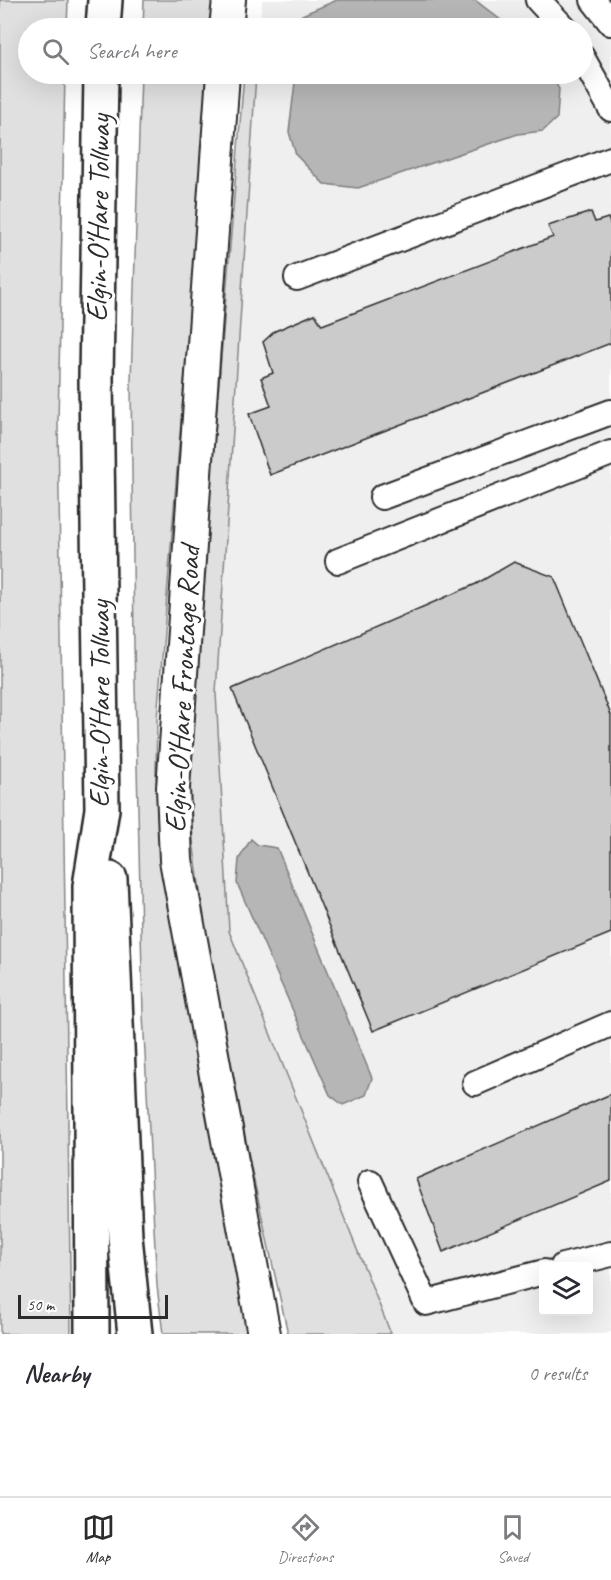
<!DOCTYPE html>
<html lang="en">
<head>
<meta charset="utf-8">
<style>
	body { margin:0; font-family:Caveat,sans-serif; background:#f2f2f3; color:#2b2b33 }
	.controls { position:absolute; right:18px; bottom:18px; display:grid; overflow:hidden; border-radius:6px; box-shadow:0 6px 24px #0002 }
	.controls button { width:54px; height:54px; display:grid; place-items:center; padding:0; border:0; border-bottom:2px solid #e1e1e2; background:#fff; color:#2b2b33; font:30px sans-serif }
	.scale { position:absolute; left:18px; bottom:15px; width:150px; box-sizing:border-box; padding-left:6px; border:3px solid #2b2b2b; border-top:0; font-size:16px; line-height:21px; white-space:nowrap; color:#2b2b2b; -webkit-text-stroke:4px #fff; paint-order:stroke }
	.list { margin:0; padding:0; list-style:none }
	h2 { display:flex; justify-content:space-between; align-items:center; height:78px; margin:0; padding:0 24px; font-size:26px }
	h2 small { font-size:20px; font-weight:400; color:#7c7c81 }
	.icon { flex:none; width:33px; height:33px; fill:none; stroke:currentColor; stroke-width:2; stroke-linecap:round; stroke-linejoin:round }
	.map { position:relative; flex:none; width:611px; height:1334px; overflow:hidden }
	.search { position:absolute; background:#fff; box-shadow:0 6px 24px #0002; left:18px; right:18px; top:18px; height:66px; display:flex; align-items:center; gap:15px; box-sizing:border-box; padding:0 21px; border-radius:33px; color:#7c7c81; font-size:22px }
	.sheet { height:162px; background:#fff }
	nav { display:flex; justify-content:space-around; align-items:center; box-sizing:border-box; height:84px; border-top:2px solid #e1e1e2; background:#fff; font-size:16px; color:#7c7c81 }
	nav a { display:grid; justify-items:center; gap:3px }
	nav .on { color:#2b2b2b }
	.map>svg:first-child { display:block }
	.built { fill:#efefef; fill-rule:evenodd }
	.green { fill:#e0e0e0; stroke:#868686; stroke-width:1.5 }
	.water { fill:#b6b6b6; stroke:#7e7e7e; stroke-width:1.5 }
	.building { fill:#cbcbcb; stroke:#2b2b2b; stroke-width:1.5 }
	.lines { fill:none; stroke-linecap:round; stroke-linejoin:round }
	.minor-casing { stroke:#2b2b2b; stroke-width:28 }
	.major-casing { stroke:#2b2b2b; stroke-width:36 }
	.highway-casing { stroke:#2b2b2b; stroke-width:38 }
	.minor { stroke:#fff; stroke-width:24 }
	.major { stroke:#fff; stroke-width:32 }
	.highway { stroke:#fff; stroke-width:33 }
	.labels { text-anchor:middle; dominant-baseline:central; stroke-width:6; stroke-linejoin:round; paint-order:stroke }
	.street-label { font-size:30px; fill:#2b2b2b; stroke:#fff }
</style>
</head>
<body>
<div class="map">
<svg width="611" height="1334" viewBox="0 0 611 1334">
	<rect width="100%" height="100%" fill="#fff"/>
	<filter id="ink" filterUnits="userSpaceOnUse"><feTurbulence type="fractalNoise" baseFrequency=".0167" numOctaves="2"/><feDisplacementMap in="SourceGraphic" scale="12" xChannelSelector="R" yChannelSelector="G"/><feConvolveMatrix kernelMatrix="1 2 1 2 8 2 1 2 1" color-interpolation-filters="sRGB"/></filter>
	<g filter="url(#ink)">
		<path class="built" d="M262,0H611V1332L603,1334H391L229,931L216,693L256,74H582V28H260ZM544,1266H588V1312H544Z"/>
		<path class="green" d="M0,0H68L67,28H28V74H65L58,423L71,1334H0Z
			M144,0H214L212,28H143Z
			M141,74H209L157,719L156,774L164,887L248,1334H163L157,1286L143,1014L134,644L131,381Z
			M244,74H256L216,693L229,931L391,1334H288L252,1172L206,933L193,841L190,788L191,728Z"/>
		<path class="water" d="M337,0H475L511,28H301L302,15Z
			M296,74H550L559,89L557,118L543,131L518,134L358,188L324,184L296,155L289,132Z
			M251,839L258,845L277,848L372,1078L366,1095L343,1105L330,1095L237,883L239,859Z"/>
		<path class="building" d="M591,212L595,222L608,218L611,226V343L270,475L249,414L271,406L261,378L273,373L263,342L275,331L315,314L322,325L553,237L548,226Z
			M514,562L554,577L611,715V933L373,1031L232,689L476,584Z
			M611,1094V1181L443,1252L416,1179Z"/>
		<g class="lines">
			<defs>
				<path id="minor" d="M538,0L564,28
					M593,0L611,23
					M582,57L611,109
					M297,278L611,159
					M382,497L611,412
					M338,561L611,453
					M475,1083L611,1024
					M370,1182L426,1303L544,1272
					M563,1266L611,1254"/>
				<path id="major" d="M226,28L229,0
					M223,74L173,788L176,860L264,1334"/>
				<path id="highway" d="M103,28L105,0
					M110,879L125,1237L135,1334
					M92,1334L90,886L102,809L96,379L101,74"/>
			</defs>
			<use href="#minor" class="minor-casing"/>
			<use href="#major" class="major-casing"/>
			<use href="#highway" class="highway-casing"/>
			<use href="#minor" class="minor"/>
			<use href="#major" class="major"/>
			<use href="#highway" class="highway"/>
		</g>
	</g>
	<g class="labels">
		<g class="street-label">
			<text transform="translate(98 218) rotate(-89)">Elgin-O'Hare Tollway</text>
			<text transform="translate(182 689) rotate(-87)">Elgin-O'Hare Frontage Road</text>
			<text transform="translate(99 704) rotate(-90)">Elgin-O'Hare Tollway</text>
		</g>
	</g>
</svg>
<div class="controls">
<button><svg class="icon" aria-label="layers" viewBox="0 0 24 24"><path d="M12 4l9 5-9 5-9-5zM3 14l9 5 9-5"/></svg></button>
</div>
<div class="scale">50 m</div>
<div class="search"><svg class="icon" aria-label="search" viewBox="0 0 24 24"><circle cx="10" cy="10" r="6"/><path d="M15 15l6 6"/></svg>Search here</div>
</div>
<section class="sheet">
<h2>Nearby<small>0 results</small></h2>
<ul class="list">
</ul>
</section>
<nav>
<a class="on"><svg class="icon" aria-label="map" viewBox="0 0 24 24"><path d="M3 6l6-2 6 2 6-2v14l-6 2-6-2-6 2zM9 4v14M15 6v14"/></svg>Map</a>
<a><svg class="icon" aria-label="directions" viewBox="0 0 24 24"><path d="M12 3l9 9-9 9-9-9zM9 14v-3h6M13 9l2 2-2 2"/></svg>Directions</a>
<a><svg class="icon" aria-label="saved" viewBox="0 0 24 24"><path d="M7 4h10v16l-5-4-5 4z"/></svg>Saved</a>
</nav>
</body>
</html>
